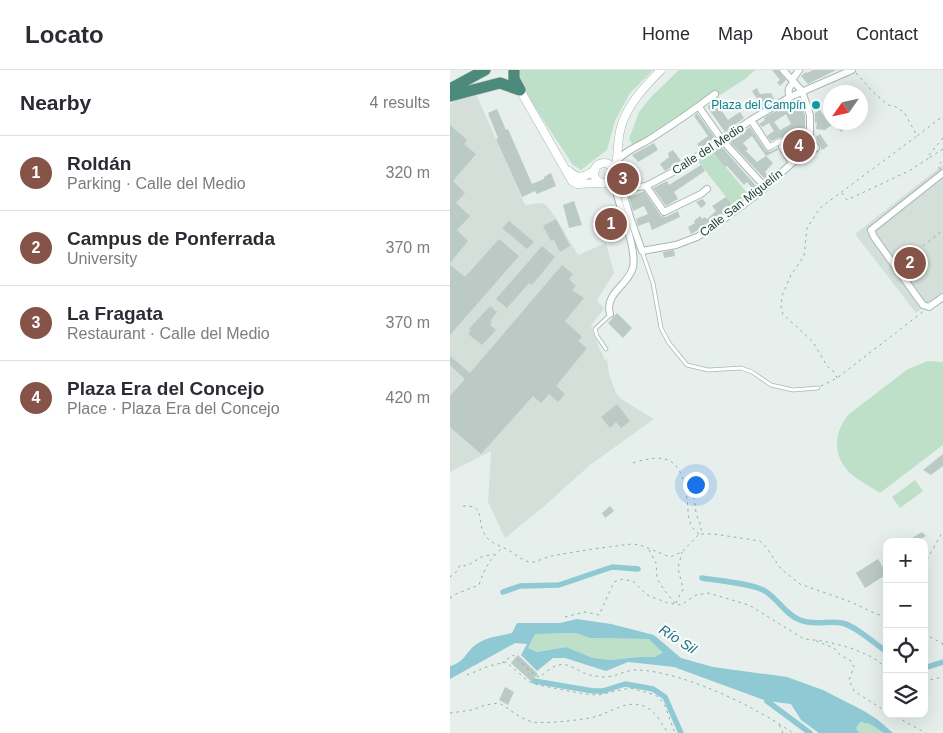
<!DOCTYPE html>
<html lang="en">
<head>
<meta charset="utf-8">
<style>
	body { margin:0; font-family:Helvetica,sans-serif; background:#f2f2f3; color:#2b2b33 }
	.controls { position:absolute; right:15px; bottom:15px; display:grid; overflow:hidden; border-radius:10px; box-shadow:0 5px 20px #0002 }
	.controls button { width:45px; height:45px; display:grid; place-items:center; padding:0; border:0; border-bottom:1px solid #e1e1e2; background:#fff; color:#2b2b33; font:25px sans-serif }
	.compass { position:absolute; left:373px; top:15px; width:45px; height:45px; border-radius:50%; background:#fff; box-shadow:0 5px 20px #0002; rotate:236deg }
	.you { position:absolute; left:245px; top:414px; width:18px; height:18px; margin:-12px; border:4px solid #fff; border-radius:50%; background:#1a73e8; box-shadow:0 0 0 8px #1a73e833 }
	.badge { display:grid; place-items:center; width:32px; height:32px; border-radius:50%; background:#855347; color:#fff; font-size:16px; font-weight:700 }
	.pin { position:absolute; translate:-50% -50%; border:2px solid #fff; box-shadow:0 1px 5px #0006 }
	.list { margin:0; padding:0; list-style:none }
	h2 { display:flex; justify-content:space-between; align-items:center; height:65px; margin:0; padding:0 20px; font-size:21px }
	h2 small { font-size:16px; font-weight:400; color:#7c7c81 }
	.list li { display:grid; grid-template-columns:32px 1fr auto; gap:15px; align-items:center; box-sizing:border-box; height:75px; padding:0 20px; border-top:1px solid #e1e1e2 }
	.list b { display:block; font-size:19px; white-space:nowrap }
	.list p { margin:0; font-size:16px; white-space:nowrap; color:#7c7c81 }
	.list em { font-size:16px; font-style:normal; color:#7c7c81 }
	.icon { flex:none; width:28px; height:28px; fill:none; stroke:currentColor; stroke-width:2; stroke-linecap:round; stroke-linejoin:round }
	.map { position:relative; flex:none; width:493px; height:663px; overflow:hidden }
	header { display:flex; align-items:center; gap:30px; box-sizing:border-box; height:70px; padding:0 25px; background:#fff; border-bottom:1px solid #e1e1e2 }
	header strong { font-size:24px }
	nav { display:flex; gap:28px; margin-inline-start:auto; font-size:18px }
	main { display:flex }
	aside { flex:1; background:#fff }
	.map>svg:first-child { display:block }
	.built { fill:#d4dfda }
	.green { fill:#bfe0c8 }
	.water { fill:#8ec9d4; fill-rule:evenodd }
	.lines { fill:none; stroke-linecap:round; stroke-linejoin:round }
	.canal { stroke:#8ec9d4; stroke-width:5.5 }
	.building { fill:#bbcac4; fill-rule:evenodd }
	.service-casing { stroke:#a8b8b2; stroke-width:4.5 }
	.pedestrian-casing { stroke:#a8b8b2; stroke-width:6 }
	.minor-casing { stroke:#a8b8b2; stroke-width:8 }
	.tertiary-casing { stroke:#a8b8b2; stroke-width:9 }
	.trunk-casing { stroke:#c2cac8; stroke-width:12 }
	.path { stroke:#86b3a5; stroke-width:1; stroke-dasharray:2.5 4; stroke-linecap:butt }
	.service { stroke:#fff; stroke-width:3 }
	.pedestrian { stroke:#fff; stroke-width:5 }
	.minor { stroke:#fff; stroke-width:6 }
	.tertiary { stroke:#fff; stroke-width:8 }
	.trunk { stroke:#4c8a7c; stroke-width:11 }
	.culture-dot { fill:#0f9aa8; stroke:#f7fbf9; stroke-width:2 }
	.labels { text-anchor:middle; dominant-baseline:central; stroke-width:4.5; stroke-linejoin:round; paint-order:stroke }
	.culture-label { font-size:12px; fill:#0d838f; stroke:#f7fbf9; text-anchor:end }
	.street-label { font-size:12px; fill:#24423a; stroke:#f7fbf9 }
	.water-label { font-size:14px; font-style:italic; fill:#1c6f80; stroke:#f7fbf9 }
</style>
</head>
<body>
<header>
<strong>Locato</strong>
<nav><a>Home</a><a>Map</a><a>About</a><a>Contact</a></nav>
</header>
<main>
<aside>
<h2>Nearby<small>4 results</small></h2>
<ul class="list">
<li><span class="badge">1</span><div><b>Roldán</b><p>Parking · Calle del Medio</p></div><em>320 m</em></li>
<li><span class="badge">2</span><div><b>Campus de Ponferrada</b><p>University</p></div><em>370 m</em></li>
<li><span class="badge">3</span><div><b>La Fragata</b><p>Restaurant · Calle del Medio</p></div><em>370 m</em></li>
<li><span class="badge">4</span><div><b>Plaza Era del Concejo</b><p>Place · Plaza Era del Concejo</p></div><em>420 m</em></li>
</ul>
</aside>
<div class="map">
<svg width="493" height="663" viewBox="0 0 493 663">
	<rect width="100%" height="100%" fill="#e6efeb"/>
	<path class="built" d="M27,26L75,135L92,133L96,135L106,148L128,185L156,173L164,203L147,230L154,239L141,255L145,268L155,290L157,289L159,304L166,323L171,329L204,349L140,395L92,438L55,468L38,432L41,381L0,402V35L6,29Z
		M493,95V222L466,243L405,164Z"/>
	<path class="green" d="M68,0H203L180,23L165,51L157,80L131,100L123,95L69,13Z
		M229,0H305L295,9L270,25L265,21L183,76L179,69L189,42L201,27Z
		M355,66L361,75L351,82L345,73Z
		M263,82L299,125L284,137L247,90Z
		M478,291L493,292V375L430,423C421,417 409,411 401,404C382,386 383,363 399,344L458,299Z
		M465,410L473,421L450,438L442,427Z
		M126,563L140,568L200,569L213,583L204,587H188L161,590L143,588L116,577L87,582L78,578L85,564Z
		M409,652L420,654L434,663H409L406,658Z"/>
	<path class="water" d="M127,549L161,554L204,565L231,588L263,597L337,607L373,620L414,641L428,650L443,663H434L420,654L410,652L406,658L409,663H369L351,650L341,634L317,631L224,597L178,592L156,601L115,588H103L87,601L71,585L77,574L65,573L0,609V596C12,594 16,583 24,576C35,567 49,566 62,563L67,553H110ZM126,563L140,568L199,569L213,583L204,587H188L161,590L143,588L116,577L87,582L78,578L85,564Z"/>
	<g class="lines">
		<path class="canal" d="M252,508C269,511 301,513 315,521C328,529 336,545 350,550C364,556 379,550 392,553C406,556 425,574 437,582
			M53,522L70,516L109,515L162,497L188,499
			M474,598L493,592
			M84,611L143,621H153L175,614L203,619L215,627L231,663
			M317,631L360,663"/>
	</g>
	<path class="building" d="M322,0H328L336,10L330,16L327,12L330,10Z
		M363,0H386L358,14L351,6L356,2L357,3Z
		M307,18L310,24L321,23L324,29L307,41L302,34L308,30L302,21Z
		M269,27L272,31L269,37L278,50L290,42L294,48L275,62L258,38V36Z
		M342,31L344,35L351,33L355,46V58L334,68L331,67L321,71L317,66L324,61L319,53L312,57L309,54L315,50L314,48ZM336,44L341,54L330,60L324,52Z
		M47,39L56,60L58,59L82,114L94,109V107L101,103L106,116L87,124L85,121L72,127L46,69L48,68L38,43Z
		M370,40L377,50L379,49L383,54L375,60L366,59L367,52L365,53V43Z
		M247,43L265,68L250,78L247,74L258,66L244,46Z
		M389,52H405L391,62L386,55Z
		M0,55L17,70L14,74L26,84L3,111L15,123L6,133L20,146L7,160L18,171L0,193Z
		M300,57L316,81L320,82L327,78L328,80L316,86L323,93L315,102L319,107L316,110L279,71ZM302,66L316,86L307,92L296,81L298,79L293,73Z
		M370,64L378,76L372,80L366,67Z
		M204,73L208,80L188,92L182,85Z
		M271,76L308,118L306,119L304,121L297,112L294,115L277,96L275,97L263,82Z
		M223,80L231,91L215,101L210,94L219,87L218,83Z
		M251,95L255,101L224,122L228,129L216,136L203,118L217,111L219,115Z
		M183,99L185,112L176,113L171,111L172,101Z
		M194,121L211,146L216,147L228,141L230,147L202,160L199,152L188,156L186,149L198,144L194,136L183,141L178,123H180L181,127Z
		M276,127L283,136L257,155L241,164L238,157L245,153L244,151L250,146L252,149L255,147L257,149L266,141L262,136Z
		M253,129L256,134L251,138L246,132Z
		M124,131L132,155L119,158L113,135Z
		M106,149L120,176L110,182L104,170L101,171L93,156Z
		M59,151L84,172L77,179L52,158Z
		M49,169L69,186L0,265V195L15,207Z
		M92,176L105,187L82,215L79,213L57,238L46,229Z
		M224,180L225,186L214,188L213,182Z
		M112,195L123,204L119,209L126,216L122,220L134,228L115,251L132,267L128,271L137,278L106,316L115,324L108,332L99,324L91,333L83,326L31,384L0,357V326L15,309L0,295V286L20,303Z
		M40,236L47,242L40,251L42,253L40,255L46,260L32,275L18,264L21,261L19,259Z
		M167,243L182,258L173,268L158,253Z
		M167,334L180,351L171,358L166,352L160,358L151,347Z
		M493,384V396L481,405L473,400Z
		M160,436L164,441L155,448L152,443Z
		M472,462L476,466L464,472L462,468Z
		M428,489L437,504L415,518L406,503Z
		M68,585L88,604L81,611L61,593Z
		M55,617L64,622L58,635L49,630Z"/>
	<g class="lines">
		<defs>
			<path id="service" d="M192,181L203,213L211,258L219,273L237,295L258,300L291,298L302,302L321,315L343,320L368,318
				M156,279L147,266L145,259L160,245"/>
			<path id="pedestrian" d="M319,77L331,71L334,76"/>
			<path id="minor" d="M333,0L352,21L360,45V67L366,78L342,93L332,77L360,61
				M342,10L349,0
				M340,27C337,20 339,17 344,12
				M249,37L272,70L315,117
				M301,50L319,77
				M167,91C174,81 189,76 200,69C222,55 244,40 265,24
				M493,103L421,160L424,167L473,235L479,237L493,227
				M196,116L214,142L251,124L257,119
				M165,117L172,119L180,147L192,181L226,175L247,167L259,160L309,123L342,93
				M172,119L196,116L227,100L301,50L340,27L402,0
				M160,244C154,223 179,215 183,197C187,177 169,138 165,117L161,111"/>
			<path id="tertiary" d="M70,20L122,111L127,114L150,113
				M144 103a10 10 0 1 1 20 0a10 10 0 1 1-20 0Z
				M119,101C128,110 135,107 145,100
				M165,104C168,90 167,75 170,61C175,37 194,17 211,0"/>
			<path id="trunk" d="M64,0V9L70,20
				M0,19L35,0
				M0,26L50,13L70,20"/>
		</defs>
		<use href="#service" class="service-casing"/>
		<use href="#pedestrian" class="pedestrian-casing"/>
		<use href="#minor" class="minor-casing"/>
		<use href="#tertiary" class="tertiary-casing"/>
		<use href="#trunk" class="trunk-casing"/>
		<path class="path" d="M406,3L423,22L438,35L444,36L454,42L467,66L493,46
			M493,68L479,85V88L493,79
			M490,99L488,96L493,90
			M392,123L397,130L459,101L479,88
			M458,188L493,160
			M387,308L385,303L377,296L363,272L333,244L331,239L332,226L341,205L354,186L357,158L370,138L467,66
			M371,316L387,308L474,241
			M183,393C220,381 232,391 237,429C239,443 236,454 249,464L251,462C252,454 247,449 246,442C244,431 246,424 235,418
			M13,436C35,435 27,447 33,461C37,473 50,475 60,481C67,485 72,491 80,492C86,493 95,487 102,486C128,481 156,477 182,474L190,475L220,487L232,482L249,464H264L310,471L316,477L331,499L350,514L401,532L424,543L433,546H437
			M199,480L206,493L207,509L215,521L225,533
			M474,495L493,461
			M0,507L7,501L10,495L17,496L31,487L44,484
			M0,528L6,524L29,515C34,499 40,489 52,478
			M226,533L233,519L228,498L232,482
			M115,547L135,542L149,545L164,512L173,509L184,512L197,525L218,533L231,535L246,525L258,523L299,535L354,569L373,571L401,578L422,587L437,598
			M474,564L492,573L493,576
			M366,571L384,578L390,585L401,591L404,597L399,610L404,621L437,642
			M52,593L63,585L86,606L90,607C95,603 102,596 109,595C118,592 129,602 137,604C142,606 147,606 152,607C165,608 176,599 189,600C236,603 304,636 343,663
			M17,605L39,596L56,592L78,611L88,615L134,624L148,625L180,618L202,624L209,627L215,636L225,663
			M474,610H479L493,607
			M0,643L22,640L35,635L49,633C60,639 70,649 83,652C95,654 132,650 144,647C161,643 178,628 196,637C206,642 212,654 218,663
			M441,644L476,663
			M329,655L333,663"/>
		<use href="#service" class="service"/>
		<use href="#pedestrian" class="pedestrian"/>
		<use href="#minor" class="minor"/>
		<use href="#tertiary" class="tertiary"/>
		<use href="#trunk" class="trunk"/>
	</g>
	<circle class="culture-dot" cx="366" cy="35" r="5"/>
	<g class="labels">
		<g class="culture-label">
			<text x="356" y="35">Plaza del Campín</text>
		</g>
		<g class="street-label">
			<text transform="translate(258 79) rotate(-33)">Calle del Medio</text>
			<text transform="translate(291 133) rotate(-38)">Calle San Miguelín</text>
		</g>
		<g class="water-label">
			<text transform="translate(228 569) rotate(33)">Río Sil</text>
		</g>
	</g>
</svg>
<div class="controls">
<button>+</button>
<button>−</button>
<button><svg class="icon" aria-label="locate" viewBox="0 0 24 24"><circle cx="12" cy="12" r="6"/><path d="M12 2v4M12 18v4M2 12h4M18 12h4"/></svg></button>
<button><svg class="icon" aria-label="layers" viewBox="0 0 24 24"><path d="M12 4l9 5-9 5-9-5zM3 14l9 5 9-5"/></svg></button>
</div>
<svg class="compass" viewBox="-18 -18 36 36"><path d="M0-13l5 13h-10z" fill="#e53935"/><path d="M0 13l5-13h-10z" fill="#7c7c81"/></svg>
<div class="you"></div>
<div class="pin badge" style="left:161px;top:154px">1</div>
<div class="pin badge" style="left:460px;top:193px">2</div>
<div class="pin badge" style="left:173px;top:109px">3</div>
<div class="pin badge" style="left:349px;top:76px">4</div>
</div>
</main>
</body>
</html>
